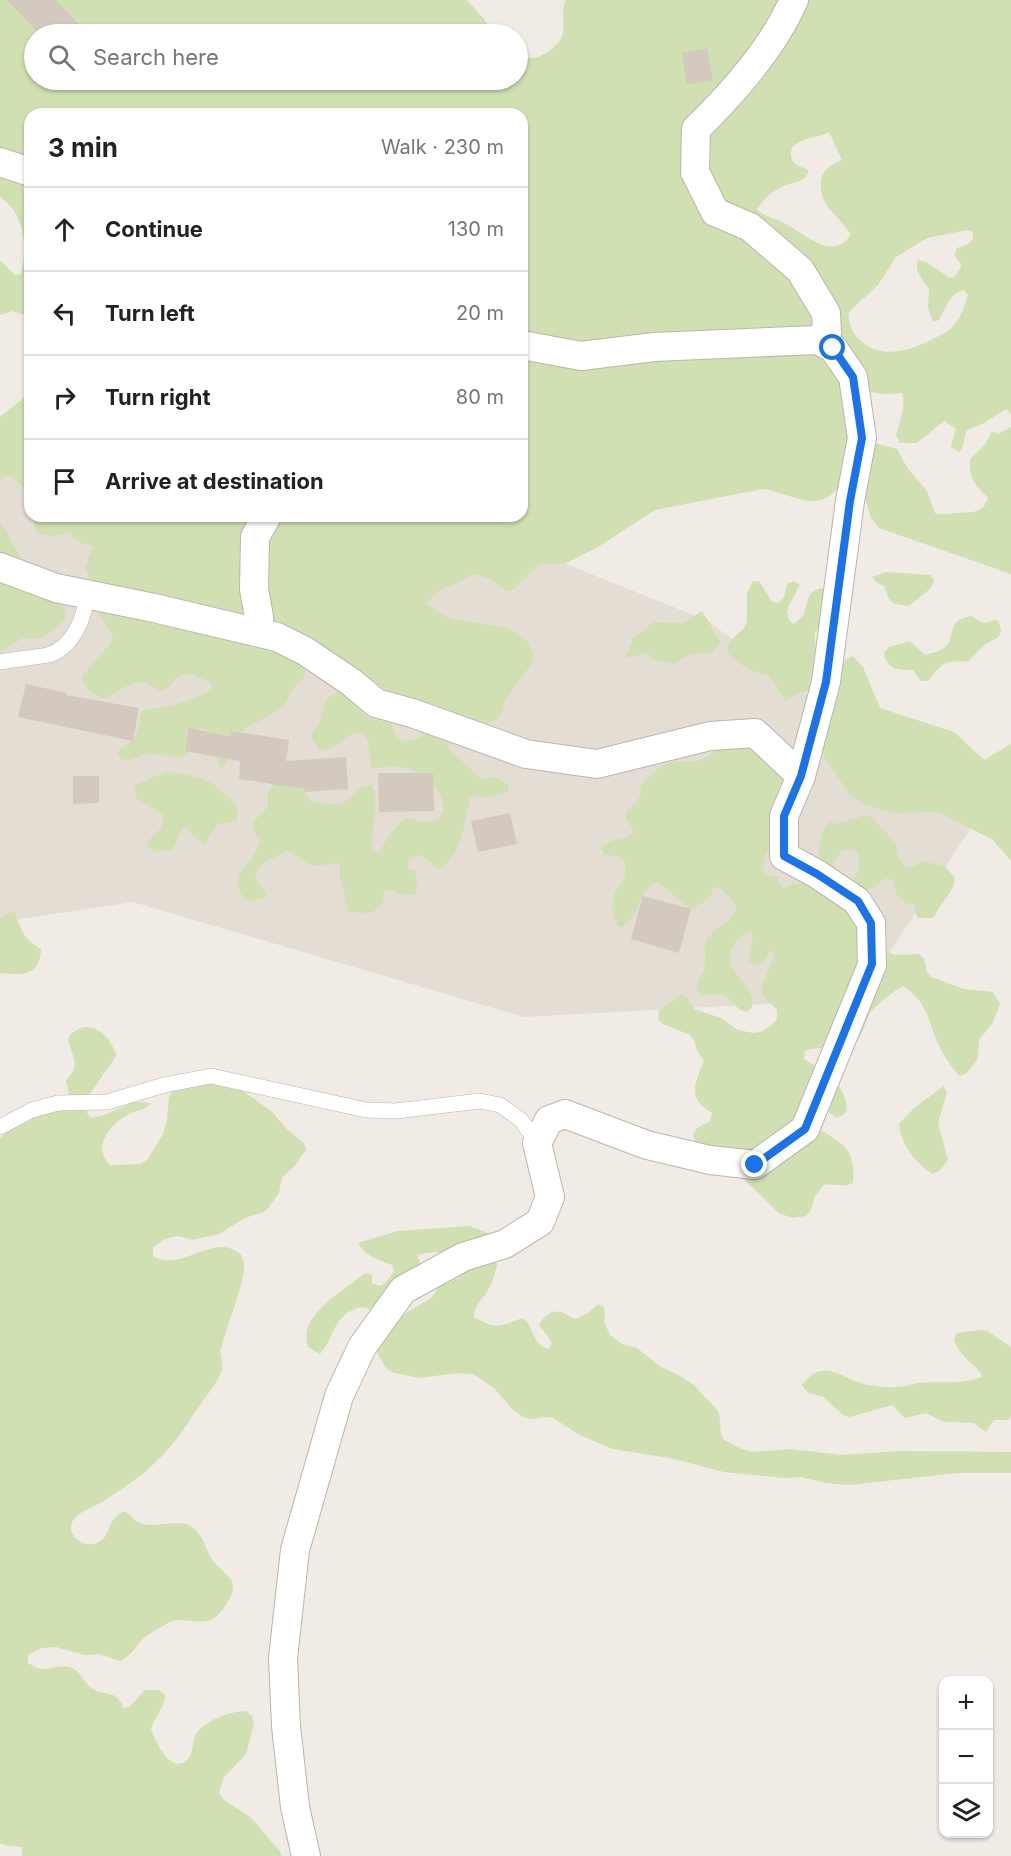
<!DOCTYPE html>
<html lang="en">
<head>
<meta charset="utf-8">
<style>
	body { margin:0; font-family:Inter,sans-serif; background:#f6f6f6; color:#222 }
	.controls { position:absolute; right:18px; bottom:18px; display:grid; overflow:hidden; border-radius:12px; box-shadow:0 2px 4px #0004 }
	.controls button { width:54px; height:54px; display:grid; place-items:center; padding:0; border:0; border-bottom:2px solid #e0e0e0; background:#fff; color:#222; font:30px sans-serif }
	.stop { position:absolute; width:18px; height:18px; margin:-14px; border:4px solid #1a73e8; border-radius:50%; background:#fff }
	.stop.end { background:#1a73e8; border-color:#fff; box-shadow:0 2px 6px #0008 }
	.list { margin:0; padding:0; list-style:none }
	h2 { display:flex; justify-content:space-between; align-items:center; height:78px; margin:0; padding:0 24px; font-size:26px }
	h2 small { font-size:20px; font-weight:400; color:#767676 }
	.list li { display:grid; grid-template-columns:39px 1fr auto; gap:18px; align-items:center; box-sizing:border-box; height:84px; padding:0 24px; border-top:2px solid #e0e0e0 }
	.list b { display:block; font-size:22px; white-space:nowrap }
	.list em { font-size:20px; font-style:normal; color:#767676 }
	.icon { flex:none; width:33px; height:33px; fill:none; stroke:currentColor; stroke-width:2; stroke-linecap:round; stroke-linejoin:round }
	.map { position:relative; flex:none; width:1011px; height:1856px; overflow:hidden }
	.search { position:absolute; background:#fff; box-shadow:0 2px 4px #0004; left:24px; top:24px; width:504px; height:66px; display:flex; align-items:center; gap:15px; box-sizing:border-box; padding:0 21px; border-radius:33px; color:#767676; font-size:22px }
	.panel { position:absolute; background:#fff; box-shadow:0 2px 4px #0004; left:24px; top:108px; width:504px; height:414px; border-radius:18px }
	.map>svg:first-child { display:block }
	.residential { fill:#e3ddd4 }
	.green { fill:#d0e0b2; fill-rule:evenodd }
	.building { fill:#d3c9bf }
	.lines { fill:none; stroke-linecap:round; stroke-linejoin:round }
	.service-casing { stroke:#bdb5ac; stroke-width:16 }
	.minor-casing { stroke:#bdb5ac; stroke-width:30 }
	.service { stroke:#fff; stroke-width:15 }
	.minor { stroke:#fff; stroke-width:28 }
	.route { stroke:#1a73e8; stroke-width:8 }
</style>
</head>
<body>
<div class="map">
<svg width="1011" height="1856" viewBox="0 0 1011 1856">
	<rect width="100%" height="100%" fill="#f0ebe5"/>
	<path class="residential" d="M0,423L30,427V516H446L706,620L978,817L859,999L524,1017L133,902L0,922Z"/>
	<path class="green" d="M0,0H467L484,19L494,34H34V80H518V54C522,56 527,58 531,58C543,58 561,44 563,33C565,21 560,12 566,0H1011V414L1006,409L984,423L966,431L963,446L959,452L951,447V445L956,429L944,421L917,443H900L896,435C900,422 906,407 902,393C863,397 862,388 837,361L858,407L840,485C817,517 791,492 763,489L655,510L601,545L569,562L562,564H539L513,590L506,591L488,578L474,574L455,584L442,589L426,603L439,613L453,619L508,628L526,640L530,647L533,654L532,663L506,698L502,712L496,720L489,723L473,722L386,690L368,676L276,628L248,601L240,614L251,641L300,665L305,670L304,677L289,695L282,708L243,730L234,743L230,758L221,770C215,757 214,734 200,728C191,734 190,742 187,753L181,757H174L150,753L129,760L122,759L117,754C122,746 131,744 135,737C139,731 139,719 141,712C149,708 156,709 164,707C181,704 199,697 213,689L210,682C199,678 184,668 175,680C170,686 168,689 160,692C156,689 151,685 147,683C133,679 117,692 106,699C94,697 83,688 82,676L110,644L113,637L98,613L101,606L85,568L93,546L79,542L68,532L54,536L39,534L34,528V516H522V114H30V313L26,315L12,311L0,315V260L15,275L21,274C28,248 25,213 0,197ZM829,132L842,160C831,165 822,169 821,183C819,206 839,216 851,234C834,262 806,235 786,224C776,219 766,217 757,210C763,199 774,189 786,185C798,181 804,183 809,170C801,167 792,165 791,156C789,137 818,139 829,132ZM967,230L973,232C975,243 967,245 957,248L954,255L962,265L955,276L950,278L926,262L918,260C914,272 923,280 929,289L928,308L933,322L939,320C945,308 951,293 964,290L968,295C964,307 961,319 951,328C946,333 938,336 931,340C907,352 878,360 858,338C851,330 848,322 849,312L878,285L896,257L927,238Z
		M30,393V493L10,475L2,477L0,486V417Z
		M1011,427V574L879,528L871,518L866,502L865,490L871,442L897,449L908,469L927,491L935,513C942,515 948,514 955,513C970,512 983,515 988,498C975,484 969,480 970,459L986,443L992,431L998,434Z
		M0,521L26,567L65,608L66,615L63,622L45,636L39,639L23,638L0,652Z
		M886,572L931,575L934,581L931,588L909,606C890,604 890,603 884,586L877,583L872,577Z
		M753,581L760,582L771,601L778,603L784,597L787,584L794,581L800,585L789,605L787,612L789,620L794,624C797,621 803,617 804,614C809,601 805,592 822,588L830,601L826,622L815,632V647L828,666L812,691L798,693L785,701L769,676C755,672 732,664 727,649L734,637L744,628L747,622V593Z
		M702,611L720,642L712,653L691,654L672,664L651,659L647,653L625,658L633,638L654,622L683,623Z
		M971,616L983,623L997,620C1008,638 994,638 983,646C978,650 973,657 969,661C943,662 944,661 928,681H921L913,670C898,670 887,670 884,653L889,647L910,641L925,655C930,653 939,652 944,648C957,640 944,620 971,616Z
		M853,656L863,667L880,708L954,732L984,760L1011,744V861L993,840L938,812L893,813L863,804L851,796L824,757L821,741L832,689L845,660Z
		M339,691L345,694L367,718L392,724L397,737L402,741L415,740L439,727L449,736V749L481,779L495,777L508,784V792L482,798L476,796L470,797C465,822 462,855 439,870L425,858L418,855L412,858L408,863L409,869L415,870L418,883L415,895L402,894L389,889L384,892L382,905L371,913L349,912L340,878V863L313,866L288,851C268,860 240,871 267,892L265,898L252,901L244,899L237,886L239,874L252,858L261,840L252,828L253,822L268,807V794L283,763L311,801C321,803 334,807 344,802C355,797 357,784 372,786C381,807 369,827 373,851L379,853L389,835L403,820L411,818L423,822L438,820L444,809C442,787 422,771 402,767C393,766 382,768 372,768C367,755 375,740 359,732C340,736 337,752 319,750C308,732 313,736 321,719C323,713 324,705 326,699Z
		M751,740L786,767C782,789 781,813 775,834C770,852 761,852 764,875L778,877L779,884L785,888L792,884L805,883L820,866C819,850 817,834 830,822L837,824L865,815L872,817L896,844L898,859L908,868L915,866L921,861L944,866L955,877C954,890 948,895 941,905C938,909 937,914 933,918H918L915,911L916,904C899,905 896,895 893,880L885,878C874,888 864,897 854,881C858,870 862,863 857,851L850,849L842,851L834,862L835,876L852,911L881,938L888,952L895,955L918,954L924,958L927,972L931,977L964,989L993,992L1000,1004L992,1024L979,1040L978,1057L975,1063L966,1074L959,1076C954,1069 947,1061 943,1053C927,1026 933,1006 903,986C896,989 872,1008 869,1015C864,1026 862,1037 853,1045L811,1049L805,1051L804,1059C824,1071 846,1083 847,1110L843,1115L836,1118L823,1107L814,1128C823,1130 829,1135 836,1140C853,1151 854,1162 853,1183C843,1188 835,1183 824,1185L815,1196L811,1210L806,1216L792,1218L779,1213L737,1173L700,1149L695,1142L693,1134L697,1128L710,1121L712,1113C686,1098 695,1084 704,1061L696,1049L695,1042L690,1035L663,1024L658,1019L659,1011L680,995L687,997L694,1009L721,1018L738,1030L753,1033L761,1032L773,1024L777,1018V1010L762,994V986L774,956L770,951L762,962L756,965L749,961L753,939L751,931C744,934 741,938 736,943C714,969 756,981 752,1007L747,1012L740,1010L723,994L702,995C692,985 699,981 704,971C709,961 701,949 707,939C716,926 736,922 736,905L721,889L714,887L709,899L691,909C678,901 670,890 656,882C637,892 640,920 620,928L615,922L612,906L615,891L625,878V863L619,857L604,854L601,848C610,837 625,842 634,831L626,819V811L636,803L640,796L643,782L660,766L674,762L697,761L705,758L721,746Z
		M166,772C201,775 216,781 238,808L237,821L218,824L204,845L184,825L172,850L154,852L146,843L161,828L164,815L136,798L134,785Z
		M8,912L15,913C22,932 23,938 41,949C40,977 21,975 0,973V919Z
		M84,1027C103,1028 109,1039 117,1055L87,1098V1113L92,1118L107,1114L133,1102L151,1103C145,1110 139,1110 131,1113C119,1119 110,1127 104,1139C100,1149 103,1157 110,1165L141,1164L147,1160L163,1134L167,1120L169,1097L178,1084L189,1075L235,1085L271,1111L287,1129L304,1143L306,1150L293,1168L282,1177L279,1193L266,1211L245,1218L219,1234L192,1240L178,1236L164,1239L153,1248V1256C182,1274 210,1232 239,1253C251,1263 238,1292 235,1305C230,1319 225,1334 221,1348C219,1355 224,1363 222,1370C217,1383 208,1394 200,1405C191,1418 182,1433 171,1446C153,1468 129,1485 105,1500C95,1507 81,1510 74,1519C63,1533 83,1549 97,1543C114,1535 104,1520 125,1511C131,1516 136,1523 144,1524C155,1527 181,1520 189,1525C205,1535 205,1550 214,1562C229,1580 241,1579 227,1603C208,1637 187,1611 166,1624C159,1629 149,1633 143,1639C135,1647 131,1656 120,1661L99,1654L85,1655L56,1647L41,1648L28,1655V1663C48,1676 53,1663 69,1667C81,1670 83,1683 93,1689C107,1697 117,1689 123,1708L130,1706L145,1690H159L165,1695C165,1709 154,1716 151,1729C155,1741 171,1775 187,1760C193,1755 192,1746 194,1738C200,1722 230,1711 246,1711L252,1716L254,1723L246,1754L224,1777L219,1793L223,1799L250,1817L279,1850L282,1856H22V1847L8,1846L0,1843V1139L15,1122L71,1102L66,1081C69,1077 73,1072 74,1068C79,1050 53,1038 84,1027Z
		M944,1086L947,1093L938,1123L948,1160L939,1171L932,1174C916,1163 901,1145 899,1124L914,1108Z
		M469,1226L497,1236C499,1258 498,1273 487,1292C481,1301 474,1305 474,1317C500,1331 498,1326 523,1318C535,1328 532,1346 549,1349L552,1342L539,1325C542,1318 552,1309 561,1312C565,1313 570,1317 575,1319L588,1313L598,1304L604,1307L605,1314L604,1322L610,1335L622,1344L637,1348L661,1367L682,1377L694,1385L719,1412L721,1434L724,1440L737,1447L752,1452L791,1449L841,1455L901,1451L1011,1452V1473H957L849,1485L826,1483L801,1477L784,1478L724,1472L670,1458L612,1449L578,1434L553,1418L546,1417L531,1419L523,1417L512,1409L494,1388L473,1374L457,1373L420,1378L395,1373L388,1370L383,1363L376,1350L380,1337L406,1313L431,1298L440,1286L458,1278L469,1269C450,1253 442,1249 417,1255L425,1276L374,1313C366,1306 362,1306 353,1310C333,1318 333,1340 320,1354L308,1347C297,1314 344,1291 365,1273L372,1275V1283L379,1286L385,1283L394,1272L392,1265C379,1260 365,1256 358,1243L398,1231Z
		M979,1330L987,1331L1011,1347V1416L1009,1420H994L986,1432L974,1423L945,1422L926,1413L905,1418L892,1405L850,1417L843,1415L822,1396L808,1393L802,1385C807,1379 812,1373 820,1371C834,1368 850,1381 864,1384C876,1387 897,1389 910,1385C913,1384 915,1383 918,1383C940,1381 961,1385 982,1377C980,1366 959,1358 954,1339L957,1333Z"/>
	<path class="building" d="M7,0H56L88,34H40Z
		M707,48L713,80L687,85L682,53Z
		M26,684L66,693V695L139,708L133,741L18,717Z
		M189,728L231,737V731L289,740L286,761L346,757L348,789L304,792V789L239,779L240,761L185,751Z
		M378,773H433L434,811L379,812Z
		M73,776H99V803L73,804Z
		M510,813L517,844L478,852L471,821Z
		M643,896L691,909L679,953L631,939Z"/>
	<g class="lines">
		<defs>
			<path id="service" d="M0,662C16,659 32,658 48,655C73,648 85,617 87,594
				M0,1127L32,1110L58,1103L107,1102L164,1085L211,1076L366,1110L396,1111L480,1101L500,1105L521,1120L537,1143"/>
			<path id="minor" d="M0,162L30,172
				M522,345L581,356L654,347L817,340L827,332L826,313L800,270L750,227L715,212L695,172L696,129C734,92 773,48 794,0
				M0,567L56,588L154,608L277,637L305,651L351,682L376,703L412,713L526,754L597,764L710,736L755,733L801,776
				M259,632V617L254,589L255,537L267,516
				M306,1856L295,1807L286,1726L283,1658L295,1550L339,1396L362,1347L403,1290L463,1257L505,1244L540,1222L550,1197L537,1143L549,1120L565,1114L647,1145L710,1160L755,1165L805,1129L872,965L871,923L857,901L817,874L784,856V816L801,776L826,682L850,501L862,438L853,377L833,348L817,340"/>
		</defs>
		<use href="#service" class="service-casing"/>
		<use href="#minor" class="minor-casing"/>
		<use href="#service" class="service"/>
		<use href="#minor" class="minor"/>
	</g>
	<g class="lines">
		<path class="route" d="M755,1165L805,1129L872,964L871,923L858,901L817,874L784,856V816L801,776L826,682L850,501L862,438L853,377L833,348"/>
	</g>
</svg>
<div class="controls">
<button>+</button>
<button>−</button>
<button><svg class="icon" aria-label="layers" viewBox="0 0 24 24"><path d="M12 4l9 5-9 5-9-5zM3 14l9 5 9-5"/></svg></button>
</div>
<div class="stop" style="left:833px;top:348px"></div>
<div class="stop end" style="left:755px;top:1165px"></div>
<div class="search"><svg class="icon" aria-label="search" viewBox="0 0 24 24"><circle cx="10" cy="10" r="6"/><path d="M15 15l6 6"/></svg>Search here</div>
<section class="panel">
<h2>3 min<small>Walk · 230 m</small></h2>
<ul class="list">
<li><svg class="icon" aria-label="ahead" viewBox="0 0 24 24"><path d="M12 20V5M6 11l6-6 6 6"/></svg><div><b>Continue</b></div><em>130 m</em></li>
<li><svg class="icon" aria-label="left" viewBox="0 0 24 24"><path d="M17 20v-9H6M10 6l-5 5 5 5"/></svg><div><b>Turn left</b></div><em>20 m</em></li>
<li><svg class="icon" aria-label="right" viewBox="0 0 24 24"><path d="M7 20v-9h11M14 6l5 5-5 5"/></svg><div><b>Turn right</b></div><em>80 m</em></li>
<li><svg class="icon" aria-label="arrive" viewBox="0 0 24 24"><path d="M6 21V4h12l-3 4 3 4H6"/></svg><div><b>Arrive at destination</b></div></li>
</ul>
</section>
</div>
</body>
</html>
